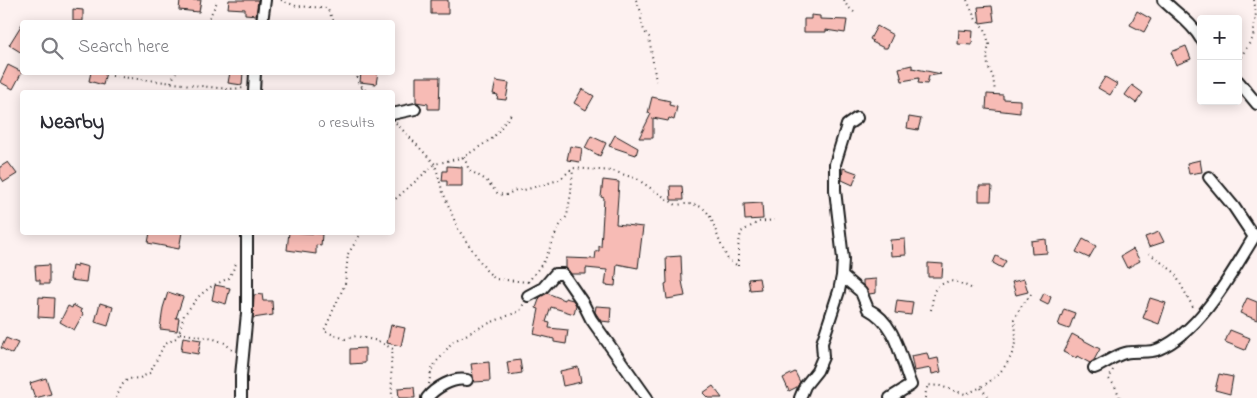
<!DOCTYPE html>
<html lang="en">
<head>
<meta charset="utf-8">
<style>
	body { margin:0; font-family:"Indie Flower",sans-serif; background:#f7f7f7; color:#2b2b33 }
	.controls { position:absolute; right:15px; top:15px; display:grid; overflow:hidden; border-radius:5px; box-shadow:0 2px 12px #0003 }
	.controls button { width:45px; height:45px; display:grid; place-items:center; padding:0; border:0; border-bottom:1px solid #e1e1e2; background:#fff; color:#2b2b33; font:25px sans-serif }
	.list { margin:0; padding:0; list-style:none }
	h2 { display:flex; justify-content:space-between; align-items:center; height:65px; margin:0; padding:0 20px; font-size:21px }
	h2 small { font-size:16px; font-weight:400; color:#7c7c81 }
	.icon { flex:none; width:28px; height:28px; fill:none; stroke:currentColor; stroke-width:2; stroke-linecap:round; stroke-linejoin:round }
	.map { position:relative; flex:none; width:1257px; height:398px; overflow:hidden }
	.search { position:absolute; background:#fff; box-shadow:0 2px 12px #0003; left:20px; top:20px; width:375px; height:55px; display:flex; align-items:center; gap:12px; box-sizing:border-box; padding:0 18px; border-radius:5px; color:#7c7c81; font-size:19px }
	.panel { position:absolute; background:#fff; box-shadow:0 2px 12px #0003; left:20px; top:90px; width:375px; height:145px; border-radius:5px }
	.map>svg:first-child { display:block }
	.building { fill:#f7bbb5; stroke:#1c1c1c }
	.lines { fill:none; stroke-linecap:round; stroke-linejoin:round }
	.minor-casing { stroke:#1c1c1c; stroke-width:14 }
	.path { stroke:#1c1c1c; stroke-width:2; stroke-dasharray:1 4; stroke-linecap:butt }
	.minor { stroke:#fff; stroke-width:10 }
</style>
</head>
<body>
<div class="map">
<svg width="1257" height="398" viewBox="0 0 1257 398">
	<rect width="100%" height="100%" fill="#fdf1f0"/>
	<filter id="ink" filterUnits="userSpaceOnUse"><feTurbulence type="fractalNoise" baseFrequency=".02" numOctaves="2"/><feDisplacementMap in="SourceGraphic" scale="10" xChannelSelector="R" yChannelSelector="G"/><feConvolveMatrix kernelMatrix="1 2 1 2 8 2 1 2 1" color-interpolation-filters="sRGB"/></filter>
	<g filter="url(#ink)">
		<path class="building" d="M180,0H201L199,12L179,10Z
			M229,0H258L256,15L245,14V9L228,8Z
			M431,0H448V14H431Z
			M992,6L994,21L980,23L978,7Z
			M73,9L83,10V21H73Z
			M1137,11L1151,19L1144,32L1130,25Z
			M811,15L820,16V19L847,20L845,33L826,30V32H804V19H811Z
			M22,24V53L9,45Z
			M877,26L893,35L887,48H884L872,42L873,41L870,39Z
			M959,30L973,31L972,45L958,44Z
			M1186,46L1191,59L1176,65L1171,52Z
			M8,65L22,72L13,89L0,82Z
			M912,65V68L941,74L929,76L927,84L918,83L919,78L902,81L899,68Z
			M91,72H106L103,85L89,81Z
			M230,72H243L242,85L228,83Z
			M361,72H378L376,84L360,82Z
			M416,77H440L439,109H428V104L416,102Z
			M1105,77L1117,84L1110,95L1098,88Z
			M496,81L509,83L506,100L497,99L498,95L493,94Z
			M1132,85L1143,93L1136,103L1125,95Z
			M582,89L594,96L586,110L574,103Z
			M987,94L1003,95V99L1020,100V113L986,109Z
			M652,97L670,101L669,105L677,107L674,120L669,118L668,121L653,118V138H639L651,114L648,113Z
			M909,117L921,119L918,130L907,128Z
			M615,135L638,148L636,155L609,146Z
			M591,136L606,143L600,156L585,148Z
			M570,146L582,148L580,162L567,160Z
			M1200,160L1202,172L1189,174L1187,163Z
			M8,162L17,174L4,182L0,176V167Z
			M447,166L462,167V186H447V181H442L443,171H447Z
			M843,168L857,173L853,185L842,180Z
			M603,180L619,182L616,224L643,227L638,268L617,264L615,286L605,285L607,270L586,268V274H571L566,268V258L595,259L596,251H599V246L601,247L604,198L601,197Z
			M670,186H682L683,200H671Z
			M979,186H992L991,201H979Z
			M762,203L763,219L745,220L744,204Z
			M150,232H182L179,249L148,243Z
			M289,232L322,234L321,246L316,245V254L287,250Z
			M1159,232L1164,242L1149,247L1145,237Z
			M905,239L906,255L891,256L890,240Z
			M1046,239L1047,253L1032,254L1031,241Z
			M1083,239L1096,246L1089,258L1076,252Z
			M1133,249L1140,261L1127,268L1121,256Z
			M681,256L682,281L685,296L667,299L665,284L667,283L666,257Z
			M996,256L1006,261L1002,268L993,263Z
			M928,263L943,264L942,277H928Z
			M77,264L88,267L86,282L70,280L72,266L77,267Z
			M49,265V284H40V280H36L35,266Z
			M759,278L761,289L750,290L748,279Z
			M876,279V293L869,294L863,285V280Z
			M1024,279L1028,292L1016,295L1012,282Z
			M215,285L230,288L226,304L212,300Z
			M168,292L183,297L176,318H179L177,331L160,329L163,308Z
			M547,293L565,300V298L573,300L576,305L574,314L551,307L546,322L550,323L549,328L568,330L566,344L554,342V339L534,334L539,309L536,308L540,297Z
			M1044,293L1051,297L1048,305L1040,301Z
			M262,294L263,301H272L273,315L253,318L254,295Z
			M39,297L54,298L53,318L38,317Z
			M1150,298L1166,303L1159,324L1143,318Z
			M1247,298L1257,302V320L1240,313Z
			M897,300L913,302L911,315L895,313Z
			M100,303L113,307L108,326L95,322Z
			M73,305L82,310L81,312L83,314L74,330L60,322L68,306L72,308Z
			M596,306L611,307L610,322L601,321L595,312Z
			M1064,309L1075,313L1069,329L1058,325Z
			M391,325L405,328L401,346L387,343Z
			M1230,330L1250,338L1245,350L1225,342Z
			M1072,334L1100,349L1094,360L1090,363L1077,356L1076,358L1063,352Z
			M183,337L201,340L198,354L181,351Z
			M6,338L18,343L12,354L1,348Z
			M365,348V363L350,364V349Z
			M927,353L929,360L938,358L941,372L932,374L931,368L914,371L911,356Z
			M520,360L522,373L509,375L507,362Z
			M489,362L490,381L474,382L471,364Z
			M578,367L581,382L563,386L560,371Z
			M795,372L800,382L797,387L789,391L783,378Z
			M1219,374L1233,377L1230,394L1215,390Z
			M46,378L51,394L35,398L30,383Z
			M713,386L722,398H708L703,393Z
			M414,387L415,398H399L398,388Z"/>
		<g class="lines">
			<defs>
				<path id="minor" d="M1163,0C1176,13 1192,23 1201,39
					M262,22L265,0
					M1238,81L1257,104
					M254,92L255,72
					M392,114L415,109
					M857,118L847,125L835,164V190L843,259L842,276L861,292L868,309C897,324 900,358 911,385L890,398
					M1209,177L1234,207L1254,237
					M528,296L543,288L555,274H563L583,303L591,319L647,398
					M1094,368C1104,364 1114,356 1125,353C1136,350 1149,354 1159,349C1201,331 1231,274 1254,237L1257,234
					M241,398V376L247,313V232
					M427,398C435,388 453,377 467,380
					M800,398L805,386L817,371L823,357L822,343L839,291L842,276"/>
			</defs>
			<use href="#minor" class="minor-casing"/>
			<path class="path" d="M281,0L296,6L327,8L334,22
				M636,0L642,14L641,20L644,31L649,37L656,81
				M844,0L847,6L855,13
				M967,0L976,20L985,29L989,44L987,55L988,66L993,77L995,92
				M207,22L218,0
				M1238,61L1253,38L1256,13L1254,0
				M357,72L358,82L367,92
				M112,76L227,89L246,88
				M171,82L176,72
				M358,92L363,87
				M396,123L435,164L442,190L458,229L486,270L495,279L528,282V284
				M464,157L469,170L486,180L498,194L506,195L516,190H524L559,180L573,168L613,171L637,179L676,205C714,199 710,222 723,249C725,252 726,257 728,259C731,262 735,264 738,266
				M392,202L435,164L464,157L493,138L512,113
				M362,232L348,254L345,284L324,331L345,339L356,336L378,341L393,349L391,361L392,398
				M1149,253L1174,272L1194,309
				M738,266V248L741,232L758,222L774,220
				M528,282L545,260L558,228L567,216L571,193L573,169
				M931,310L934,291L938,286L949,281L958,282L973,289
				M180,333L214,339L225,343L233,351
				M1113,370L1109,379L1115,386L1120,398
				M429,384L431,371L436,362L442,356L452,342L487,324L520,311L524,303
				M981,388L989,398
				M116,398L122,385L128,379L140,378L150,373L164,345L178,337L184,315L200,295L212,286L229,278L237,262
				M925,398L926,391L928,385L940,386L965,394C997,383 1023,356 1014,319L1020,308L1032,293"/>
			<use href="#minor" class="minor"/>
		</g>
	</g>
</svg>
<div class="controls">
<button>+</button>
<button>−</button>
</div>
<div class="search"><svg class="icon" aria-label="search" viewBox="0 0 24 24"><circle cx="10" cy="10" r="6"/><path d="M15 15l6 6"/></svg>Search here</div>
<section class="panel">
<h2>Nearby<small>0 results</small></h2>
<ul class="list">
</ul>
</section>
</div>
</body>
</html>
